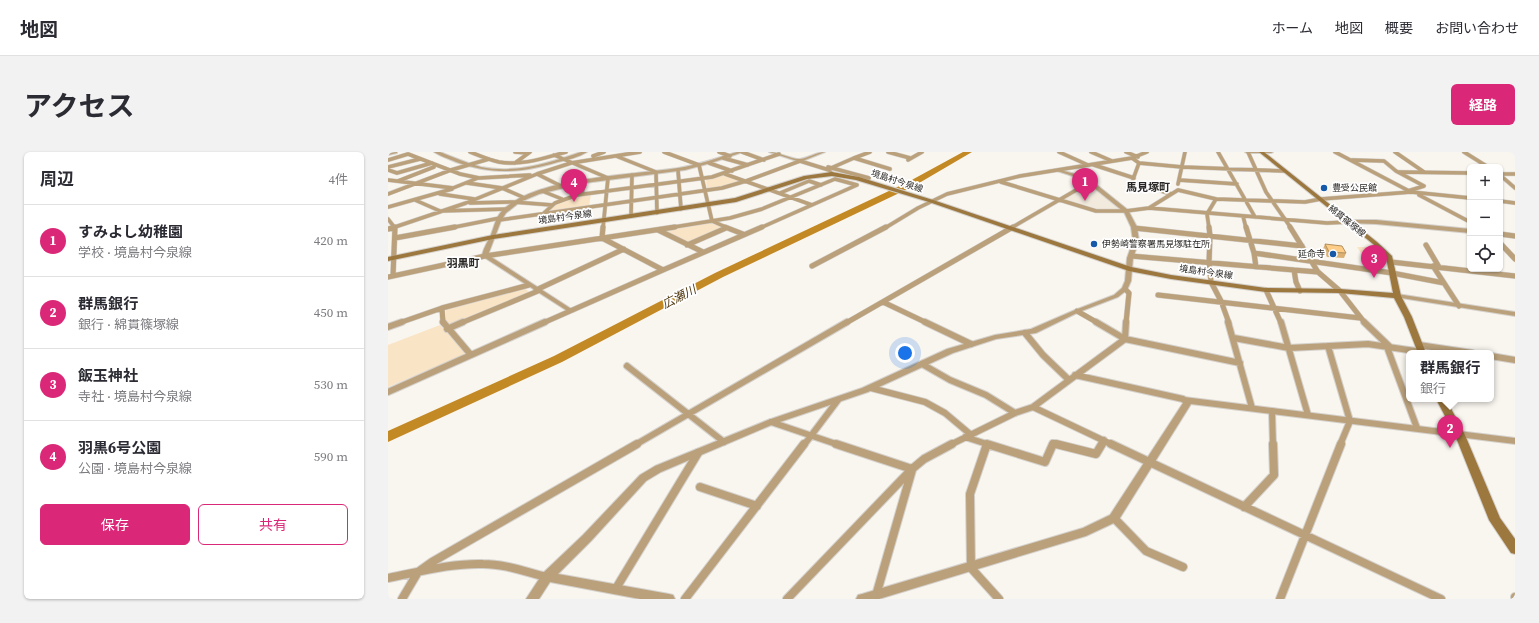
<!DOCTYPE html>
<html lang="ja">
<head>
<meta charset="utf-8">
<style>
	body { margin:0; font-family:"Source Serif 4","Noto Sans JP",serif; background:#f2f2f3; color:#2b2b33 }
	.controls { position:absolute; right:12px; top:12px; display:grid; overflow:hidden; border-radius:6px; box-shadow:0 1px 3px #0004 }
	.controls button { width:36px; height:36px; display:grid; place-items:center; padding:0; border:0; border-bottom:1px solid #e1e1e2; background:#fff; color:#2b2b33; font:20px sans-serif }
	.you { position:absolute; left:517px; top:201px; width:14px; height:14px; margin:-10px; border:3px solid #fff; border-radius:50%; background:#1a73e8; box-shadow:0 0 0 6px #1a73e833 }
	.badge { display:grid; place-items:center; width:26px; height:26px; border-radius:50%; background:#db2777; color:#fff; font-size:13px; font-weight:700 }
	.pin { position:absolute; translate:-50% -33px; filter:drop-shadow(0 1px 2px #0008) }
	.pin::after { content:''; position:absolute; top:21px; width:14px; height:12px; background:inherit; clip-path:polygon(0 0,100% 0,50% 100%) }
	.popup { position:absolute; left:1018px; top:198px; width:88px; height:52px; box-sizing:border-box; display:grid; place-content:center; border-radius:6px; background:#fff; filter:drop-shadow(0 1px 3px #0005); font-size:13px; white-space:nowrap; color:#7c7c81 }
	.popup b { font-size:15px; color:#2b2b33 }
	.popup::after { content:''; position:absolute; left:50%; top:100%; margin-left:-8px; border:8px solid transparent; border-top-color:#fff }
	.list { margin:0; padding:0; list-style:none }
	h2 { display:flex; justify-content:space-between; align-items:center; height:52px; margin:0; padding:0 16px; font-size:17px }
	h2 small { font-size:13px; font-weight:400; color:#7c7c81 }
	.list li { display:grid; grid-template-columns:26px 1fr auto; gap:12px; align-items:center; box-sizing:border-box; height:72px; padding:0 16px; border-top:1px solid #e1e1e2 }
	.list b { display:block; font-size:15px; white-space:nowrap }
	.list p { margin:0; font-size:13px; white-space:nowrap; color:#7c7c81 }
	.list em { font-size:13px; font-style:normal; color:#7c7c81 }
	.actions { display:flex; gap:8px; padding:12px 16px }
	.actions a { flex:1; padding:9px 0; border:1px solid #db2777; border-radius:6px; text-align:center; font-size:14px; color:#db2777 }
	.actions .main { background:#db2777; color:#fff }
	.icon { flex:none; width:22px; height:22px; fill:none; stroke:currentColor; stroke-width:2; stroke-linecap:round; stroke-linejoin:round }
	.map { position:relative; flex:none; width:1127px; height:447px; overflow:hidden; border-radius:6px }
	header { display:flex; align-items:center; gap:24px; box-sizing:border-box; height:56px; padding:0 20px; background:#fff; border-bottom:1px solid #e1e1e2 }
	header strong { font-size:19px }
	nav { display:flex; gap:22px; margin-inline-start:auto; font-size:14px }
	.intro { display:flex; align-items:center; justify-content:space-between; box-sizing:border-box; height:96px; padding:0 24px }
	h1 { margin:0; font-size:28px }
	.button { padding:10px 18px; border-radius:6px; background:#db2777; color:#fff; font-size:14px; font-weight:700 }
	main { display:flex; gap:24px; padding:0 24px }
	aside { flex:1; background:#fff; border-radius:6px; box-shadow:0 1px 3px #0004 }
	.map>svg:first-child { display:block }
	.built { fill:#f3eade }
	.green { fill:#fae4c6 }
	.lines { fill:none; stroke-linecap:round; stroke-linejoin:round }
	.river { fill:#c38924; fill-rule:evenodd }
	.minor-far3-casing { stroke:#d4d0cb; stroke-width:4.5 }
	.minor-far2-casing { stroke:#d4d0cb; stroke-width:6 }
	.minor-far1-casing { stroke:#d4d0cb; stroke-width:8 }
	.minor-casing { stroke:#d4d0cb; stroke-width:10 }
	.tertiary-casing { stroke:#d4d0cb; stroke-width:2 }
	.secondary-casing { stroke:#d4d0cb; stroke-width:2 }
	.minor-far3 { stroke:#baa17c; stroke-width:3.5 }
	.minor-far2 { stroke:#baa17c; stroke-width:5 }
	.minor-far1 { stroke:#baa17c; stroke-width:6 }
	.minor { stroke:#baa17c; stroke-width:8 }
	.tertiary { fill:#baa17c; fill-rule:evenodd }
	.secondary { fill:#9c773e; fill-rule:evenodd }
	.wall { fill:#dab074 }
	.building { fill:#fecd87; stroke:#b2905e }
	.poi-dot { fill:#1659a9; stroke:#fff; stroke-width:1.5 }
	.labels { text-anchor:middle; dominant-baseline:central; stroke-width:3.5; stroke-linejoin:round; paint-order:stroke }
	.far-street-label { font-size:9px; fill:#292725; stroke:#fff }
	.far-poi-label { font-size:9px; fill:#292725; stroke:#fff; text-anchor:start }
	.far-quarter-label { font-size:11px; font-weight:bold; fill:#292725; stroke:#fff }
	.water-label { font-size:12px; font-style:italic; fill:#503810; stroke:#fff }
</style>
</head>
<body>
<header>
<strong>地図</strong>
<nav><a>ホーム</a><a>地図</a><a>概要</a><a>お問い合わせ</a></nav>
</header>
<div class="intro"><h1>アクセス</h1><a class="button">経路</a></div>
<main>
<aside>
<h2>周辺<small>4件</small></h2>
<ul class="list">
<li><span class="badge">1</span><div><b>すみよし幼稚園</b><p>学校 · 境島村今泉線</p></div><em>420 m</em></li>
<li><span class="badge">2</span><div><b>群馬銀行</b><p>銀行 · 綿貫篠塚線</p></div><em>450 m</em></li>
<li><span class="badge">3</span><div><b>飯玉神社</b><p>寺社 · 境島村今泉線</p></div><em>530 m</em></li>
<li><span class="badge">4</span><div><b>羽黒6号公園</b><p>公園 · 境島村今泉線</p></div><em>590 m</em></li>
</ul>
<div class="actions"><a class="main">保存</a><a>共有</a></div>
</aside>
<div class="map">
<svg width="1127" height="447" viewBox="0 0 1127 447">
	<rect width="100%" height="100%" fill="#f9f5ef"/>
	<path class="built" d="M701,31L734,58H708L675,47Z"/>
	<path class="green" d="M335,23L354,29L345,33L319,37L318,27Z
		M203,42L201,54L161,60L160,57C173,48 188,45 203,42Z
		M323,71L334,75L302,90H299L275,80L277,78Z
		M969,95H987L993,106L975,104Z
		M136,136L143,141L64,173H58V158L62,155Z
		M52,173L78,202L0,235V193Z"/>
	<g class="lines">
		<path class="river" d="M575,0H584L526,34L335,125L174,210L0,290V279L166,204L327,121L520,30Z"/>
		<defs>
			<path id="minor-far3" d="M82,0C92,4 101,8 111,10C134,14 156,6 178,0
				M127,0L140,1
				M276,0L311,13L324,69
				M331,0L342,4
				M354,0L376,8
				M500,0L522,6
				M671,0L700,13
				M703,0L724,9
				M738,0L750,5
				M830,0L867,65
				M860,0L878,40L903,76
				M947,0L1023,40L1082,46
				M1007,0L1036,20
				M1076,0L1100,15
				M166,3L220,26L215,76
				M205,4L216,0
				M228,4L268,20L269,61
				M335,6L360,13
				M466,6L482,0
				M744,6L751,11L794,15L896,19
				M0,8L20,2L72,22L91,26L142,23
				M520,8L534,0
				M964,8L996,9L1008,19L1036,34L1020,39
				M127,11L142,0
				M321,11L344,19
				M751,11L744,30L783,42
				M706,13L746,26
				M0,15L32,7
				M440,15L481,26
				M443,16L466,6L502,17
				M0,18L9,21L44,11
				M290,18L293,57
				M1011,20L1082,21
				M149,22L173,34
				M337,22L424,53
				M1112,22H1127
				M1112,23L1127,36
				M0,28L65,36L90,26
				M791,28L849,32
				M10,29L46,15
				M613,30L708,59H738L761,56L939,71L961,70
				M79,31L114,36L137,46
				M790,32L797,0
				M154,39L174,47
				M392,41L421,29L433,33
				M0,42L63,18L101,7
				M52,42L86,47
				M194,42L196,29
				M1031,43L1082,70
				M27,48L52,59L120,57
				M1112,49L1127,51
				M82,51L125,50L164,53
				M0,55L64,37
				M761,56L790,38L828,47
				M155,62L167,51L189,43L324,25L391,2
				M243,64L244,23
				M855,64L858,76
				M0,67L7,76
				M111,68L334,36L358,29L412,9L441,18L444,22
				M324,69L340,76
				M4,76L78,51L149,22L183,11L252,0
				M62,76L112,66
				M280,76L342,66L374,57L447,27L469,33L372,76
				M497,76L530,56L559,42L632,24L744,6L759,0
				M623,76L702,30
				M821,76L819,62L828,47L917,50L933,47L1023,40"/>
			<path id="minor-far2" d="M337,75L355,82
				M821,75L822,84L821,111L823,130L833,149L841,171
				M858,75L866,101L868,115
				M902,75L930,120L952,139L977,171
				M746,76L914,94
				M0,77L7,75
				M270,78L315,100
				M1112,82L1127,84
				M7,86L67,75
				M214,86L215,75
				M214,86L275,118L374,75
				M1112,91L1127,107
				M299,93L338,76
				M1038,93L1051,115
				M866,101L1004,121L1056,131
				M743,104L930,120
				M1003,110L1127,124
				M424,114L498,75
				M1045,114L1071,154
				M906,118L908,130L912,139
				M5,124L7,75
				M0,125L97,104L287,75
				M737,137L741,141L738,171
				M148,138L236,97
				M878,138L893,171
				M770,143L972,166
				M495,150L539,171
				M54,156L55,171
				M689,159L710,171
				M11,171L54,156L141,133
				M73,171L150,139
				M155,171L275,118
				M458,171L625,75"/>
			<path id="minor-far1" d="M55,170L83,203
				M537,170L583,192
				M708,170L737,187L852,211
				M840,170L864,256
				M893,170L920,263
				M976,170L1002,195
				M0,175L14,170
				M59,177L75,170
				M637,181L655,203L681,228
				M846,186L901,196L980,192L1034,200
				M1031,193L1084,201
				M940,194L962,269L952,293
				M999,195L1029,276
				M1103,204L1127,208
				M534,212L562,228L598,243L627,261
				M239,214L336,290
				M687,223L795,247
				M483,236L537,250L557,261L582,282
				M0,240L157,170
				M645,255L725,293
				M884,259L885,293
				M383,270L451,293
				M577,285L602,293
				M247,293L459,170
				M416,293L450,248
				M562,293L627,261L645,255L737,187L738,170
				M664,293L665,291L672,293
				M713,293L716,288"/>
			<path id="minor" d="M448,292L524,317
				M599,292L657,310L665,292
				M599,292L582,342L583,416L611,447
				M668,292L708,302L714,292
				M723,292L1053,447
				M312,335L369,354
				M856,355L886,323L885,292
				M726,366L758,399L795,415
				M0,426C31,420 63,411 95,412C117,412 138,420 159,425
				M227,438L310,301
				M1127,445V447
				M14,447L30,420L44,410L249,292
				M297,447L416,292
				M399,447L524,317L536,307L564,292
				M487,447L524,318
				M892,447L953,292"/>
			<path id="tertiary" d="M9,0V1L0,3V1Z
				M46,0H52C65,5 79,11 93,15C127,22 161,11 193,0H199C191,5 180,8 170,10C134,21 104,23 68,10C61,7 52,4 46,0Z
				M349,0H355L323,11L297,18L197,31L151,42L132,50L118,61L113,69L100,103L185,158L186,159L185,160H181L94,104C95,97 99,91 102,85C106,76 107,67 113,60C144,25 246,23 290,16C310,13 329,6 349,0Z
				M381,0C391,0 405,8 412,7C421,6 428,0 437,0L412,10Z
				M857,0H885L883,1H859Z
				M669,17L698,25L704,29L740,58L749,75L751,89L745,106L743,129L739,138L730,145L691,160L648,181L608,187L565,201L480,240L386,272L273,320L258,329L203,389L170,422L281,442L285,443L287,447H252L162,430L151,447H138L155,421L195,383L252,323L267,314L380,268L474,236L559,197L607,183L643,177L687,158L726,143L734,136L737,129L739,106L745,89L743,75L736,60L700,31L694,27L669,19Z
				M961,68H988L1082,77V81L988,72L959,71L958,70Z
				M1009,142L1127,160V164L1007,145L1006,144Z
				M796,245L1127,286V292L803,252L730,369L698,384L491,447H468L470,443L474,442L695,376L722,363L795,251L792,248Z"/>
			<path id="secondary" d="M871,0H876L989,90L1004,104L1013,144L1024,165L1038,201H1030L1016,165L1006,146L952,141L878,140L783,127L741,119L541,50L468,28L444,24L419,27L348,50L105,87L0,109V105L105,83L347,46L416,24L444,20L471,25L545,48L743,115L783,123L878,136L952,137L1005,141L998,105L985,92Z
				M1048,247H1058L1077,283L1112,366L1127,387V402L1123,401L1101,368L1067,283Z"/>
		</defs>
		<use href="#minor-far3" class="minor-far3-casing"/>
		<use href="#minor-far2" class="minor-far2-casing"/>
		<use href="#minor-far1" class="minor-far1-casing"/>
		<use href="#minor" class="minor-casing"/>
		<use href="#tertiary" class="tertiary-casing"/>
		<use href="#secondary" class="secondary-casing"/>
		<use href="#minor-far3" class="minor-far3"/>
		<use href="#minor-far2" class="minor-far2"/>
		<use href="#minor-far1" class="minor-far1"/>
		<use href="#minor" class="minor"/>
		<use href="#tertiary" class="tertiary"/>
		<use href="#secondary" class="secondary"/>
	</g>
	<path class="wall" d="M937,92L958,101L956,106L939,105L935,97Z"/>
	<path class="building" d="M937,92L954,94L958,101L941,100Z"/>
	<g class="poi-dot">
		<circle cx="936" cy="36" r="4"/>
		<circle cx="706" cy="92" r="4"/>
		<circle cx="945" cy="102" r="4"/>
	</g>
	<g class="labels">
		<g class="far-street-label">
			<text transform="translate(509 29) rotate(18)">境島村今泉線</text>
			<text transform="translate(177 65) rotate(-8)">境島村今泉線</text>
			<text transform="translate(959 69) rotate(39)">綿貫篠塚線</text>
			<text transform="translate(818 120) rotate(8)">境島村今泉線</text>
		</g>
		<g class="far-poi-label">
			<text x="944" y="36">豊受公民館</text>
			<text x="714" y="92">伊勢崎警察署馬見塚駐在所</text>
			<text x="937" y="102" text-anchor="end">延命寺</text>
		</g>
		<g class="far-quarter-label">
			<text x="760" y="35">馬見塚町</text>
			<text x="75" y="111">羽黒町</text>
		</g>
		<g class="water-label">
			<text transform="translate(291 145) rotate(-27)">広瀬川</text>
		</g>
	</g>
</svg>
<div class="controls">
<button>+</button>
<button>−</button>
<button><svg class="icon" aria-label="locate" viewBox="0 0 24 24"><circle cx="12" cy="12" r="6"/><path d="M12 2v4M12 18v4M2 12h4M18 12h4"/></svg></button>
</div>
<div class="you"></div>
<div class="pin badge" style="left:697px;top:49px">1</div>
<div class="pin badge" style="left:1062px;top:296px">2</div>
<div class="popup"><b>群馬銀行</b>銀行</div>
<div class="pin badge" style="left:986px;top:126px">3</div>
<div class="pin badge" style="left:186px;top:50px">4</div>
</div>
</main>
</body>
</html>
